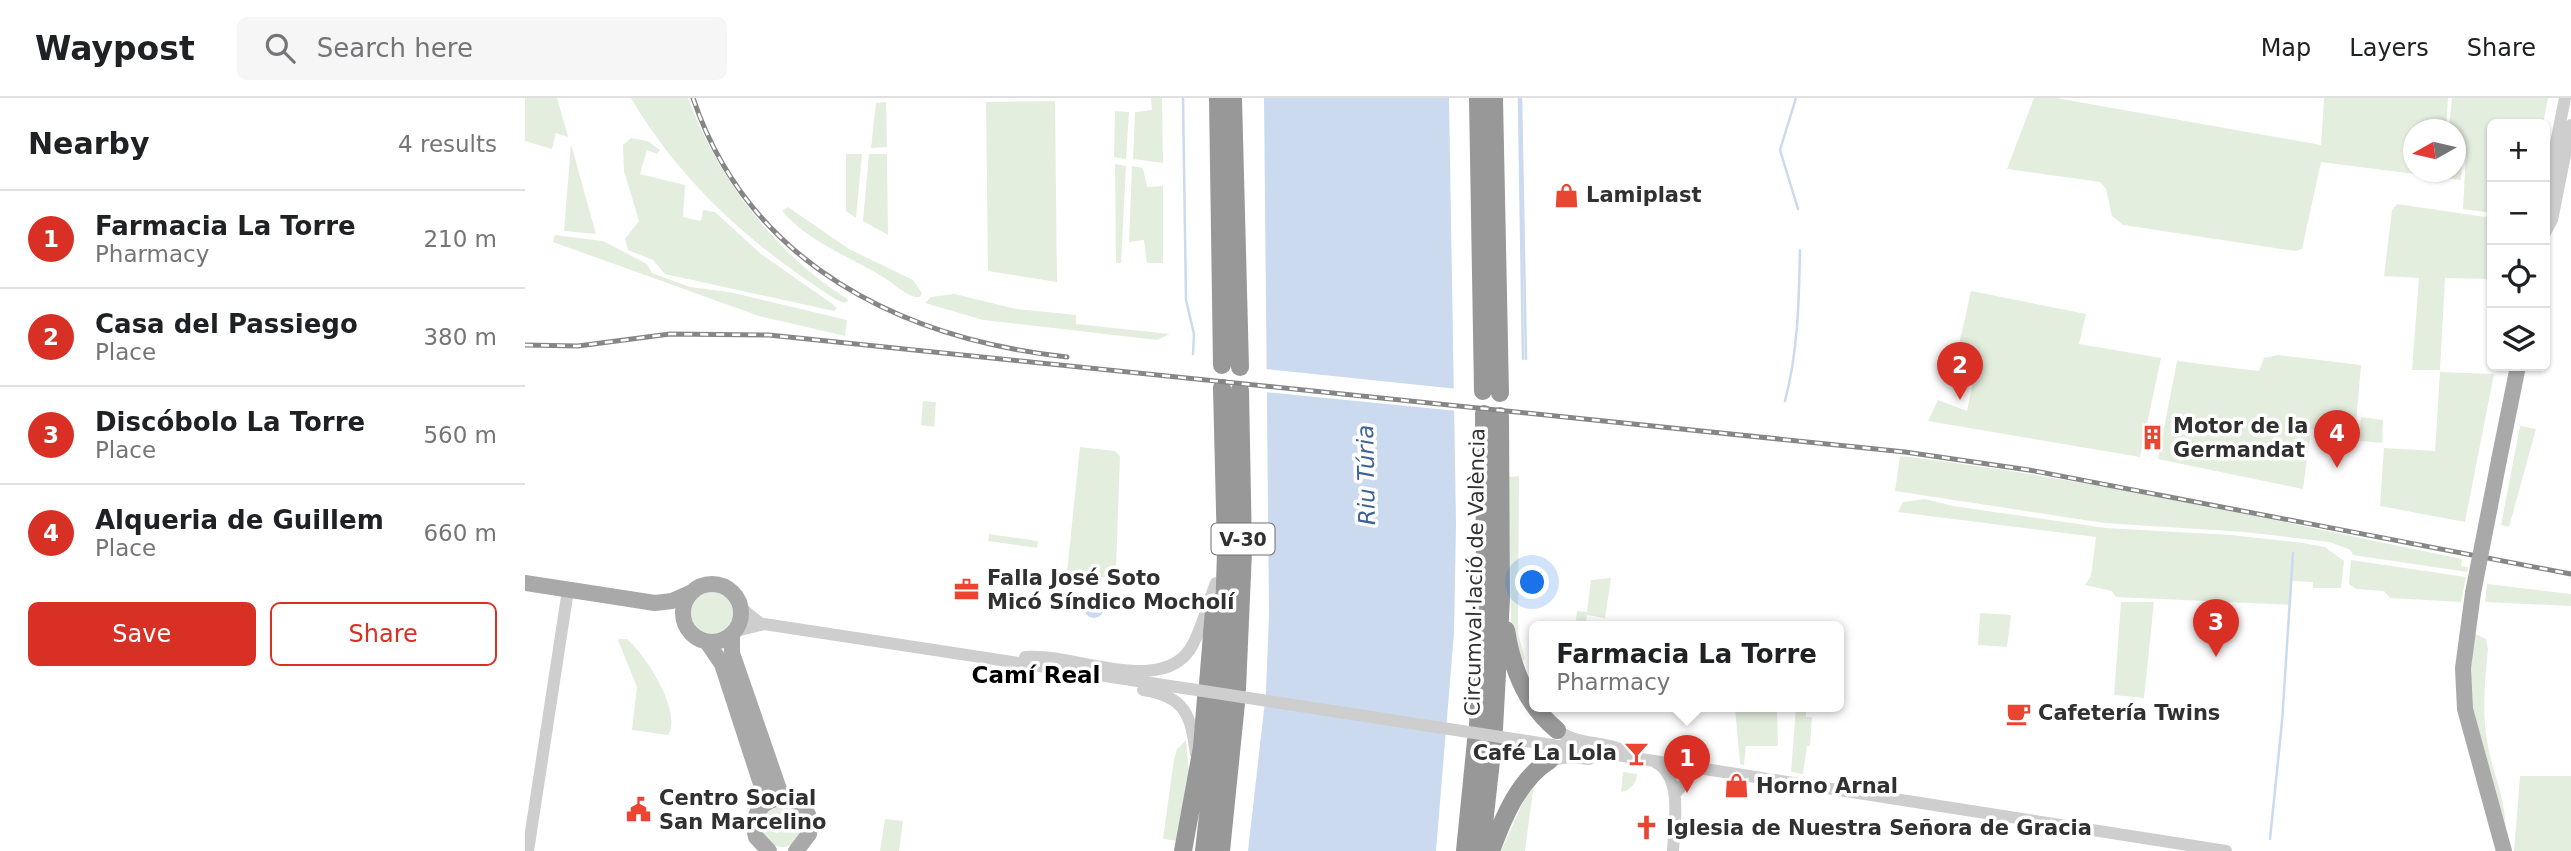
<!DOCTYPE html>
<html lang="en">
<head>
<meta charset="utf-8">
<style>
	body { margin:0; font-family:"DejaVu Sans",sans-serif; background:#f6f6f6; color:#202124 }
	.controls { position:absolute; right:21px; top:21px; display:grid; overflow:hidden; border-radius:10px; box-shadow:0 2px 5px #0004 }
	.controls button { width:63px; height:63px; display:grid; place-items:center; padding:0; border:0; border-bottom:2px solid #e0e0e0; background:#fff; color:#202124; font:35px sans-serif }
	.compass { position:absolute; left:1878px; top:21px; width:63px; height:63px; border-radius:50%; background:#fff; box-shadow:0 2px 5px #0004; rotate:262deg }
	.you { position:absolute; left:1008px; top:485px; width:24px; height:24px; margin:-18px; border:5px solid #fff; border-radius:50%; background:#1a73e8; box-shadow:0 0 0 10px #1a73e833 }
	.badge { display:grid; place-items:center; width:46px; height:46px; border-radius:50%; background:#d93025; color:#fff; font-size:23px; font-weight:700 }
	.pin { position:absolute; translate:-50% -58px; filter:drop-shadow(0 2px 4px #0008) }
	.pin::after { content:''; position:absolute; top:37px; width:24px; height:21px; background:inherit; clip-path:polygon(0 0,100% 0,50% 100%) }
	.popup { position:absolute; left:1004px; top:523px; width:315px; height:91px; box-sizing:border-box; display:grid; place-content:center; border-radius:10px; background:#fff; filter:drop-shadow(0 2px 5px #0005); font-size:23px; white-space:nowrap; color:#757577 }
	.popup b { font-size:26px; color:#202124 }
	.popup::after { content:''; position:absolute; left:50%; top:100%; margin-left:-14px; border:14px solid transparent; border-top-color:#fff }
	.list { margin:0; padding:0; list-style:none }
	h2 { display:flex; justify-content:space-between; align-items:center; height:91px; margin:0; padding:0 28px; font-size:30px }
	h2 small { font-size:23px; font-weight:400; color:#757577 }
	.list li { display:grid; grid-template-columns:46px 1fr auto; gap:21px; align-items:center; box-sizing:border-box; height:98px; padding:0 28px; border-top:2px solid #e0e0e0 }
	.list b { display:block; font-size:26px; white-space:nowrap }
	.list p { margin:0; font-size:23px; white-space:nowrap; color:#757577 }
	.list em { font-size:23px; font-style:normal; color:#757577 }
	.actions { display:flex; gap:14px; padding:21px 28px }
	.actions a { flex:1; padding:16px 0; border:2px solid #d93025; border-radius:10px; text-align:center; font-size:24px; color:#d93025 }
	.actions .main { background:#d93025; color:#fff }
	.icon { flex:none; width:38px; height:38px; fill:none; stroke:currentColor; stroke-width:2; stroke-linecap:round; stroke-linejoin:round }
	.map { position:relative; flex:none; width:2046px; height:753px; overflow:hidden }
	header { display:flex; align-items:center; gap:42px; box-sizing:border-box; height:98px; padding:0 35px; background:#fff; border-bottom:2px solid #e0e0e0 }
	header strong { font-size:33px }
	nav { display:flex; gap:38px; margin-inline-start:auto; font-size:24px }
	.search { width:490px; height:63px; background:#f6f6f6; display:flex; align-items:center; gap:18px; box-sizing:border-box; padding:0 24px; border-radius:10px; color:#757577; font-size:26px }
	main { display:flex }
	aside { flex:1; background:#fff }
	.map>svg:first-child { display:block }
	.green { fill:#e4eedf }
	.water { fill:#cbdaee }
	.pier { fill:#fff }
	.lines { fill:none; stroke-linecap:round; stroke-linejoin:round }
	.stream { stroke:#cbdaee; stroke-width:2.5 }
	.minor { stroke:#cecece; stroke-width:12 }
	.major { stroke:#a9a9a9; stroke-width:16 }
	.highway { stroke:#989898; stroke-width:18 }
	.rail-casing { stroke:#868686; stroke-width:5 }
	.rail { stroke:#fff; stroke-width:2.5; stroke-dasharray:8; stroke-linecap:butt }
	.minor-bridge { stroke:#cecece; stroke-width:12 }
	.major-bridge { stroke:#a9a9a9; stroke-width:16 }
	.labels { text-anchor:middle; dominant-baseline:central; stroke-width:7; stroke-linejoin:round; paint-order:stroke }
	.shield { fill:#fff; stroke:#6f6f6f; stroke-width:2 }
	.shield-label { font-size:19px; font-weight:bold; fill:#313131 }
	.poi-label { font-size:21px; font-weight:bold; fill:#313131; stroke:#fff; text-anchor:start }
	.street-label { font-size:21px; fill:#313131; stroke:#fff }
	.water-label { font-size:23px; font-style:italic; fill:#3c6296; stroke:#fff }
	.neighbourhood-label { font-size:23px; font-weight:bold; fill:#000; stroke:#fff }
</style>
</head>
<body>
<header>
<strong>Waypost</strong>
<div class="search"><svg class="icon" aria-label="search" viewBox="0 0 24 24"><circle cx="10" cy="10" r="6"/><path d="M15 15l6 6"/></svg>Search here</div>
<nav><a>Map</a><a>Layers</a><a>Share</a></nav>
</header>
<main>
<aside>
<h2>Nearby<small>4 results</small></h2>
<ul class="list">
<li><span class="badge">1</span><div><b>Farmacia La Torre</b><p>Pharmacy</p></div><em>210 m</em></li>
<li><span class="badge">2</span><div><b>Casa del Passiego</b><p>Place</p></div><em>380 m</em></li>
<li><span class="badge">3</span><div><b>Discóbolo La Torre</b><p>Place</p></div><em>560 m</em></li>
<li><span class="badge">4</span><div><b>Alqueria de Guillem</b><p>Place</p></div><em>660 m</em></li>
</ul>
<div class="actions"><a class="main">Save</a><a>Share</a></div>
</aside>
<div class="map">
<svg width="2046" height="753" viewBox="0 0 2046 753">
	<rect width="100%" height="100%" fill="#fff"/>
	<path class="green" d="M0,0H32L43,39L31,35L27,51L0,43Z
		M106,0H163C193,81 250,156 324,202L320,205L312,202C229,150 156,85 106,0Z
		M626,0H637L638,65L608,61L610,14L627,12Z
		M1509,0H1531L1796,47L1799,0H1923L1921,31L1888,32V74H1930L1931,46L1937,55L1936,82L1796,64L1777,151L1770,153L1598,127L1587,118L1581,91L1575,84L1482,71Z
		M1927,0H2023L2018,26H1967V115L1938,111L1941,54L1931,42L1930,32L1924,31Z
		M530,3L532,184L463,173L461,4Z
		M361,4L362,49L346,50L351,5Z
		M590,13L604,14L601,61L589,59Z
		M106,40L123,43L135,52L132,56L122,52L115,76L160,87L158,119L176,123L178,112L190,114L236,156L306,205L312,210L309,213L140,176L128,162L103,152L100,141L114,123L99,73L98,47Z
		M46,46L71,136L39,133Z
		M321,56H337L331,120L321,113Z
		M344,56H362L363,137L338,123Z
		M590,66L601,68L596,165H591Z
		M607,68L618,70L622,89L638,88V165H622L619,142L604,144Z
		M1872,106L1967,120V181L1920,180L1915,272H1887L1894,180L1859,178L1867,112Z
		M263,109L324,151L388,182L397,195L395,199C382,200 369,185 358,179C322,157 285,145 257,113Z
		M30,137L78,143L122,166L127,175L165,189L204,194L322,222L320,238L234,218L28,144Z
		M1446,193L1561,216L1554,246L1636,260L1615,359L1403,323L1413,302L1442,313L1448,283L1427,278Z
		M430,196L491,211L551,217V226L645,236L632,242L458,222L400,205L406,199Z
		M1753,257L1836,267L1830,338L1786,331L1778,391L1633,361L1652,263L1734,273L1739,260Z
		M1915,274L1969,276L1940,424L1855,408L1859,350L1910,353Z
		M398,303L411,304L409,329L396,327Z
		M1836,319L1858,322L1857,345L1834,343Z
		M1995,328L2011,331L1984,429L1976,427Z
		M555,349L590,353L595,358L591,471L584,480L542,474Z
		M1375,358C1564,380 1751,423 1937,461L1936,468L1943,469L1942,474L1828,457L1825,452L1805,444L1719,434L1579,425L1370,393Z
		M994,378L993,535L1000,560L997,566L986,523L984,379Z
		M1400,401L1428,408L1581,430L1706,437L1778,445L1800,449L1819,463L1816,490H1788V484L1767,483L1766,507L1591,499L1587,493L1560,487L1566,478L1571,439L1373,414L1378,404Z
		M464,436L513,443L512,450L463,443Z
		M1826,462L1941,479L1936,504L1865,500L1859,493L1831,491L1824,486Z
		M1086,480L1080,520L1062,517L1060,529H1050L1052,513L1062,514L1066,482Z
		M1962,486L2046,496V508L1960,504Z
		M166 515a21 21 0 1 1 42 0a21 21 0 1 1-42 0Z
		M1596,504H1629L1619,600L1589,597Z
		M1455,515L1486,517L1482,549L1453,547Z
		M1948,535L1961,541L1963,551C1960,582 1957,612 1962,643C1967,675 1983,704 1980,737L1953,645L1944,587Z
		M95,541H102C120,556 158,614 143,637L107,632L112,589L93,542Z
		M1210,609L1252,610L1253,648H1221L1219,667L1215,666Z
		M1271,610H1281V619H1287L1285,648H1282L1278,676L1266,674Z
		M661,642L664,675L653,743L638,741L649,661L652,651Z
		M1098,674L1112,676C1112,685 1105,693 1096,694Z
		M1010,678L1000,753H976Z
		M1995,678H2046V753H1989Z
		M237 729a20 20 0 1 1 40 0a20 20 0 1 1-40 0Z
		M360,721L378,723L374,753H355Z"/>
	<path class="water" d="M739,0H924L931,426L929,535L911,753H723L741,594L744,515Z
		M559 510a10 10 0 1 1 20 0a10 10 0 1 1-20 0Z"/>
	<path class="pier" d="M740,271L933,291V313L740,294Z"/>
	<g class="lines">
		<path class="stream" d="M658,0L661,202L669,236L668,256
			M994,0L998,261
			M996,0L1001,261
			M1271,0L1255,52L1273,111
			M1260,303C1273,254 1274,203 1275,152
			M1745,741L1757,624L1768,455"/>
		<path class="minor" d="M2020,100L2040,0
			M2020,135L2027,122L2046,27
			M216,510L236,526
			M211,533L239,526L665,591
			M500,559C547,554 641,601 668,546C678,527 683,505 691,485
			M618,592C660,598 666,617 671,656
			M1032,632C1052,648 1082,642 1104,655
			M1002,643L1701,753
			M1025,662L1044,659L1064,661
			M1130,664C1159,678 1149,727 1148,753
			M1150,696L1164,679L1160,668
			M3,753L43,492"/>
		<path class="major" d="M1974,362L1993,268
			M0,485L130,505L147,503L167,494
			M158 515a29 29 0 1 1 58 0a29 29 0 1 1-58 0Z
			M1948,495L1938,570L1940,611L1979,753
			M207,536V555L257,700
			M182,544L197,566L237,689L240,706
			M244,753L231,739C217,690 294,687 284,736L271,753"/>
		<path class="highway" d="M693,0L697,267
			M708,0L715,269
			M953,0L958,293
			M969,0L975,295
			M981,532C987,570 1001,607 1032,632
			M683,586L689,511
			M697,588L701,453L697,290
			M712,591L718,453L715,292
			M953,628L960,476L959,316
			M969,631L976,501L975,318
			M658,753L677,649L681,600
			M679,753L696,603
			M696,753L711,605
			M940,753L951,643
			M956,753L968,645
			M966,753C978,720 994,681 1025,662"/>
		<defs>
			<path id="rail" d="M168,0C224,167 378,241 542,259
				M0,247L53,248L145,236L244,237L1380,354L1504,372L2046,476"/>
		</defs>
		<use href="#rail" class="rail-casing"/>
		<use href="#rail" class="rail"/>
		<path class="minor-bridge" d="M665,591L1002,643"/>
		<path class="major-bridge" d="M1948,495L1974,362"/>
	</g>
	<defs>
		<symbol id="shop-bare" viewBox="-9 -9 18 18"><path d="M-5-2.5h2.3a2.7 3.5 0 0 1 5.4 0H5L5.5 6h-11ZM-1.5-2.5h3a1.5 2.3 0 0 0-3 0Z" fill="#ea4530" stroke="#fff" stroke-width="2.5" paint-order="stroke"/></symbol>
		<symbol id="building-bare" viewBox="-9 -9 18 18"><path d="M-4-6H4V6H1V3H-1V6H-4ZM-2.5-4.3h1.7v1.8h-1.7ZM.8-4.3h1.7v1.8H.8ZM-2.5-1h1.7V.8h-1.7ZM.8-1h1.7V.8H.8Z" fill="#ea4530" stroke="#fff" stroke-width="2.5" paint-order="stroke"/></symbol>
		<symbol id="office-bare" viewBox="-9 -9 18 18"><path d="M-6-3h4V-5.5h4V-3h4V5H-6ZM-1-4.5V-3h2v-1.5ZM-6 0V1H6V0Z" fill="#ea4530" stroke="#fff" stroke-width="2.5" paint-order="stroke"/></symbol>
		<symbol id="cafe-bare" viewBox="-9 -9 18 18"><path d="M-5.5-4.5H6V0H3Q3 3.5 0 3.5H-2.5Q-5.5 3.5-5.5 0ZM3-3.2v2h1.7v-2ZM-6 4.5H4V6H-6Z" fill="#ea4530" stroke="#fff" stroke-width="2.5" paint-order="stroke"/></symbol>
		<symbol id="bar-bare" viewBox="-9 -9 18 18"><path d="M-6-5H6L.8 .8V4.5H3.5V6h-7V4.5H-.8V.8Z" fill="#ea4530" stroke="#fff" stroke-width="2.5" paint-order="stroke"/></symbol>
		<symbol id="civic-bare" viewBox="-9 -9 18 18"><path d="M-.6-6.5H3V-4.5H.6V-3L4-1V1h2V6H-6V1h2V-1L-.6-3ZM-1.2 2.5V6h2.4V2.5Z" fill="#ea4530" stroke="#fff" stroke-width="2.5" paint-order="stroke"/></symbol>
		<symbol id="church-bare" viewBox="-9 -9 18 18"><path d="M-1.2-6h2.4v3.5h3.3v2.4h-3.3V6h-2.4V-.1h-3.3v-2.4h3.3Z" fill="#ea4530" stroke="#fff" stroke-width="2.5" paint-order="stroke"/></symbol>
	</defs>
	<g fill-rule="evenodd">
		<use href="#shop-bare" x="1024" y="80" width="35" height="35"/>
		<use href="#building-bare" x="1610" y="322" width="35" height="35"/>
		<use href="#office-bare" x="424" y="474" width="35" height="35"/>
		<use href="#cafe-bare" x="1476" y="598" width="35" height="35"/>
		<use href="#bar-bare" x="1094" y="638" width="35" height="35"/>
		<use href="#shop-bare" x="1194" y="670" width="35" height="35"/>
		<use href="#civic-bare" x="96" y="694" width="35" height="35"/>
		<use href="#church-bare" x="1104" y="712" width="35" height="35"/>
	</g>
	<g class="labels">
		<rect class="shield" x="686.5" y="425.5" width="63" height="31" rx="5"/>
		<g class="shield-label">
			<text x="718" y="441">V-30</text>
		</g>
		<g class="poi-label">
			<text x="1061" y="97">Lamiplast</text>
			<text x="1648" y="328">Motor de la<tspan x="1648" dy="24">Germandat</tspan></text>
			<text x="462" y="480">Falla José Soto<tspan x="462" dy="24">Micó Síndico Mocholí</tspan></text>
			<text x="1513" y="615">Cafetería Twins</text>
			<text x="1092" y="655" text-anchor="end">Café La Lola</text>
			<text x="1231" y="688">Horno Arnal</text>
			<text x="134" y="700">Centro Social<tspan x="134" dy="24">San Marcelino</tspan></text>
			<text x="1141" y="730">Iglesia de Nuestra Señora de Gracia</text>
		</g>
		<g class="street-label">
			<text transform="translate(950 474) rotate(-89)">Circumval·lació de València</text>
		</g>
		<g class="water-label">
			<text transform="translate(841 377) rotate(-91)">Riu Túria</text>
		</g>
		<g class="neighbourhood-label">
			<text x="511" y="577">Camí Real</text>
		</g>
	</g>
</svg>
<div class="controls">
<button>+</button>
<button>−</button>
<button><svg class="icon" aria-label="locate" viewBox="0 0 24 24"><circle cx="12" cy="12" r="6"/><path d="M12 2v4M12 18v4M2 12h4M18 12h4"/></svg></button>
<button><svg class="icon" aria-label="layers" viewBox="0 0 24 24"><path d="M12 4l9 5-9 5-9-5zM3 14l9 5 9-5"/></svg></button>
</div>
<svg class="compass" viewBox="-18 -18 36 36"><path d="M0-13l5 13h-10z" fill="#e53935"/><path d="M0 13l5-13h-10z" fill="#757577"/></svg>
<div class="you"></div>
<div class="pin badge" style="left:1162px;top:695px">1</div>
<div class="popup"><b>Farmacia La Torre</b>Pharmacy</div>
<div class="pin badge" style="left:1435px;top:302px">2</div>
<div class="pin badge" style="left:1691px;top:559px">3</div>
<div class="pin badge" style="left:1812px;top:370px">4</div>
</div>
</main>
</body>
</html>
